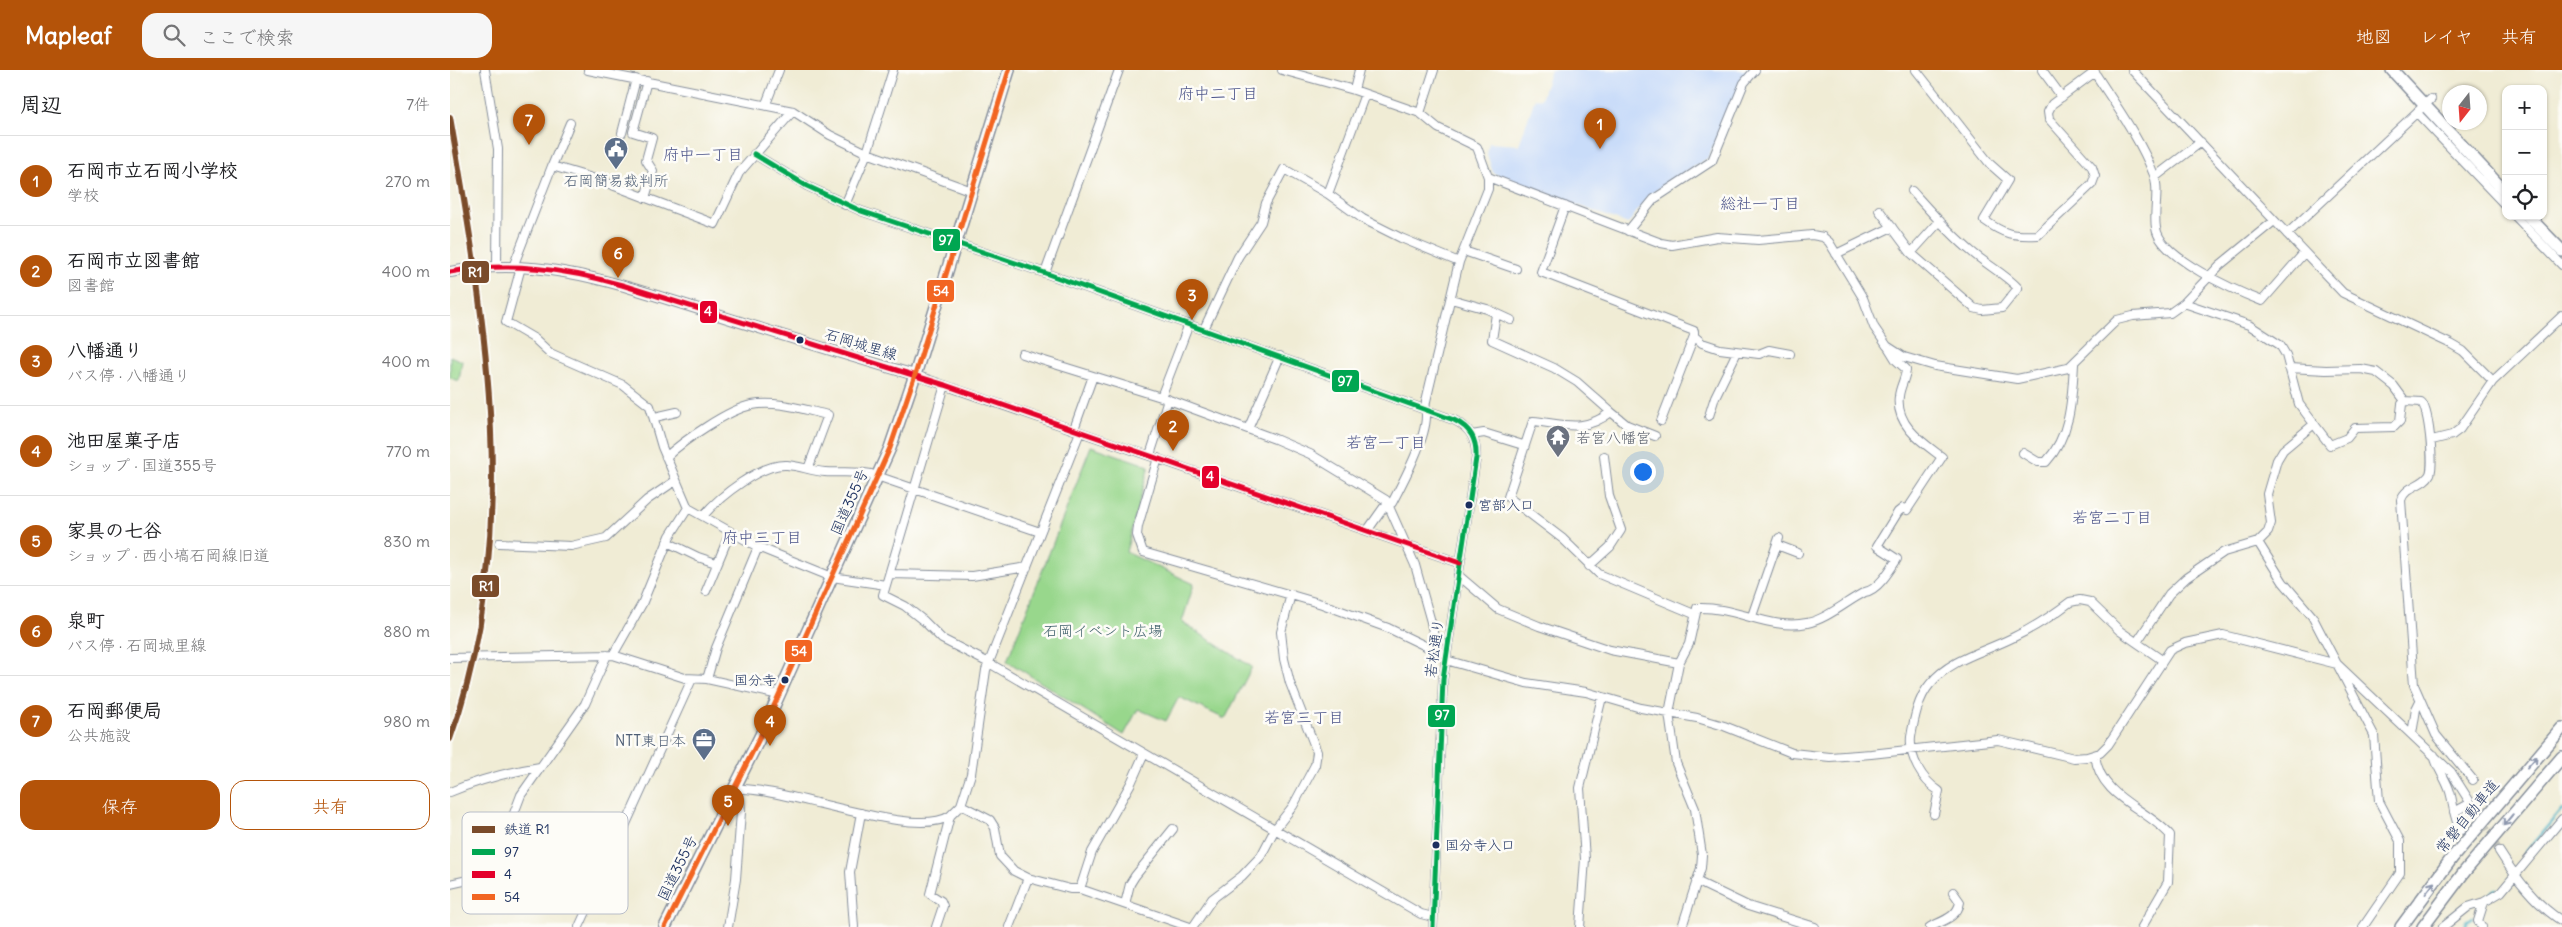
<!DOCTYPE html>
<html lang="ja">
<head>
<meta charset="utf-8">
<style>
	body { margin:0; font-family:Delius,"Klee One",sans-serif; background:#f6f6f6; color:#202124 }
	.controls { position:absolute; right:15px; top:15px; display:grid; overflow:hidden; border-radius:10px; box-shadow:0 1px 4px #0004 }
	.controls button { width:45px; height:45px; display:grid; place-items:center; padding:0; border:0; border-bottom:1px solid #e0e0e0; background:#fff; color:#202124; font:25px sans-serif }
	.compass { position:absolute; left:1992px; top:15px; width:45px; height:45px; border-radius:50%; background:#fff; box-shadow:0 1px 4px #0004; rotate:197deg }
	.you { position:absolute; left:1192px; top:401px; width:18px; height:18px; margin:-12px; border:4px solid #fff; border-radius:50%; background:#1a73e8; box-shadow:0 0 0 8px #1a73e833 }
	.badge { display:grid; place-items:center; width:32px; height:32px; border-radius:50%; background:#b45309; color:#fff; font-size:16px; font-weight:700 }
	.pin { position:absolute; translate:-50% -41px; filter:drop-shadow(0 1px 2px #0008) }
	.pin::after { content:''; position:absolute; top:26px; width:18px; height:15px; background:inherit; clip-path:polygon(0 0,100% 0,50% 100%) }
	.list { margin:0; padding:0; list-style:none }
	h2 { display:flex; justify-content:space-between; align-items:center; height:65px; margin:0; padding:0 20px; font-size:21px }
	h2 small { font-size:16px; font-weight:400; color:#757577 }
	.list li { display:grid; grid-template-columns:32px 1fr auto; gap:15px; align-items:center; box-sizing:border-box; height:90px; padding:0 20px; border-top:1px solid #e0e0e0 }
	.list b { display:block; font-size:19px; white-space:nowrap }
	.list p { margin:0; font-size:16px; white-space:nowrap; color:#757577 }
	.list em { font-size:16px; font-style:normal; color:#757577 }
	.actions { display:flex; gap:10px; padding:15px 20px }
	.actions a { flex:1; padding:11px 0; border:1px solid #b45309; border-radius:15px; text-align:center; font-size:18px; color:#b45309 }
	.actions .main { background:#b45309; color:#fff }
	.icon { flex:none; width:28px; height:28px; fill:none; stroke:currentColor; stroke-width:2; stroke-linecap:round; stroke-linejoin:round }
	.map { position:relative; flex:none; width:2112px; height:857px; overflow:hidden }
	header { display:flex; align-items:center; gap:30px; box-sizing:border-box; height:70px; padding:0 25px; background:#b45309; color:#fff }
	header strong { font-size:24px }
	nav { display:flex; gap:28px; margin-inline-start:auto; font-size:18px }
	.search { width:350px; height:45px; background:#f6f6f6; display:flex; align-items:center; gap:12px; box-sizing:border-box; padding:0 18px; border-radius:15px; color:#757577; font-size:19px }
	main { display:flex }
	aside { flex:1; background:#fff }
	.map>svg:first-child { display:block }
	.built { fill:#c9dcf9 }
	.green { fill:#98d78c; stroke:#5a8375 }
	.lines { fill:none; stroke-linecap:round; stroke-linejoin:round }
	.stream { stroke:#46b0c5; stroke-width:2.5 }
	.minor-tunnel { stroke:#c5c6bd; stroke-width:8; stroke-dasharray:8 4; stroke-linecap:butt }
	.minor-casing { stroke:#868e9a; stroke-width:10 }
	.major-casing { stroke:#868e9a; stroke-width:12 }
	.highway-casing { stroke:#868e9a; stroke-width:14 }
	.minor { stroke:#fff; stroke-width:8 }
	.major { stroke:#fff; stroke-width:10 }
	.highway { stroke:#fff; stroke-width:11 }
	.bus-1-casing { stroke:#fdfcf7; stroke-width:9 }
	.bus-2-casing { stroke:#fdfcf7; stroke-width:9 }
	.bus-3-casing { stroke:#fdfcf7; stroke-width:9 }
	.bus-1 { stroke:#00a651; stroke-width:5 }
	.bus-2 { stroke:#e4002b; stroke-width:5 }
	.bus-3 { stroke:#f26522; stroke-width:5 }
	.rail-1-casing { stroke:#fdfcf7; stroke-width:10 }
	.rail-1 { stroke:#7a4b2a; stroke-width:6 }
	.oneway { stroke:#8d97ae }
	.bus-dot { fill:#1b2f5e; stroke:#fdfcf7; stroke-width:2 }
	.labels { text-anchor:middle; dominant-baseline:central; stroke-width:5; stroke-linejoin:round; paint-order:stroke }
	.bus-label { font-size:14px; fill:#1b2f5e; stroke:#fdfcf7; text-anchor:start }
	.service-label { font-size:15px; fill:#4e5e75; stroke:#fdfcf7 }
	.street-label { font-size:15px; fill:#1b2f5e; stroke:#fdfcf7 }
	.worship-label { font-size:15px; fill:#5b616d; stroke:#fdfcf7; text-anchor:start }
	.park-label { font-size:15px; fill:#40616c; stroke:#fdfcf7 }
	.neighbourhood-label { font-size:16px; fill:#4d558a; stroke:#fdfcf7 }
	.key { fill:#fdfcf7; stroke:#b9bec9; stroke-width:1 }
	.key-label { font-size:14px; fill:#1b2f5e }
	.line-badge { stroke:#fdfcf7; stroke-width:2 }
	.badge-label { font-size:14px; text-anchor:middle; font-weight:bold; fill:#fff }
</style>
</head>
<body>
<header>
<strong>Mapleaf</strong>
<div class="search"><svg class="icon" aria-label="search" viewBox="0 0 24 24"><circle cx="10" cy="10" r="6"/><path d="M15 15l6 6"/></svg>ここで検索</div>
<nav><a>地図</a><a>レイヤ</a><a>共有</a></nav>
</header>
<main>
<aside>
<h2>周辺<small>7件</small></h2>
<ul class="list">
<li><span class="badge">1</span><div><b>石岡市立石岡小学校</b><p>学校</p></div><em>270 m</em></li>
<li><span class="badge">2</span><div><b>石岡市立図書館</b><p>図書館</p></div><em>400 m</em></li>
<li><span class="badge">3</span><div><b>八幡通り</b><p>バス停 · 八幡通り</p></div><em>400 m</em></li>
<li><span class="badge">4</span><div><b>池田屋菓子店</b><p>ショップ · 国道355号</p></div><em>770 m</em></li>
<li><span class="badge">5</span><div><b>家具の七谷</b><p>ショップ · 西小塙石岡線旧道</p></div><em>830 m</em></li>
<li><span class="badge">6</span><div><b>泉町</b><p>バス停 · 石岡城里線</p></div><em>880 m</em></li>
<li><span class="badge">7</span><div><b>石岡郵便局</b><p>公共施設</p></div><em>980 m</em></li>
</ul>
<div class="actions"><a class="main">保存</a><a>共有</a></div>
</aside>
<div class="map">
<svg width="2112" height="857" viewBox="0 0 2112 857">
	<rect width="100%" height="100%" fill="#fdfcf7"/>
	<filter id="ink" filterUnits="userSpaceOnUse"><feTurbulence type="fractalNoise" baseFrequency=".02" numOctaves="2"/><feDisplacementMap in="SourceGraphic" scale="10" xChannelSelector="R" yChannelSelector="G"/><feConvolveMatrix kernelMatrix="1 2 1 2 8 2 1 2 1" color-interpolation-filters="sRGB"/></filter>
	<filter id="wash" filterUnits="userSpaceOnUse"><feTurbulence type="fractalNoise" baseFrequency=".0096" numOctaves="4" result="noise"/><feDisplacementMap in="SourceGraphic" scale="20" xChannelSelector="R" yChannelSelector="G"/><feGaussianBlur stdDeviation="1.12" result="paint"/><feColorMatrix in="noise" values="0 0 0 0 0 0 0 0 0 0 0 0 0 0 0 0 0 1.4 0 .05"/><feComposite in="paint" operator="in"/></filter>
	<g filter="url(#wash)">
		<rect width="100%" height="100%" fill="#f0ecd5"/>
		<path class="built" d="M1101,0H1297L1258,88L1199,125L1178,154L1043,103L1037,84L1039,73L1069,75L1085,28L1091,29Z"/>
		<path class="green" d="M0,286L12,291L9,311L0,308Z
			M641,376L699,396L676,482L744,514L732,552L802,597L775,649L729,627L716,651L688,639L674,665L557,591Z"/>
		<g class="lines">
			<path class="stream" d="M2075,783L2112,739
				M2039,825L2046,819
				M2015,857L2016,851L2022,847"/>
		</g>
	</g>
	<g filter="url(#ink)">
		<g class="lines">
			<path class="minor-tunnel" d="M2027,743L2049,781"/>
			<defs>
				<path id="minor" d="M35,0L48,79L47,197
					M138,0L343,41L380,65L417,83L522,121
					M832,0L904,20L970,43L988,58L1027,77L1038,107V119L1009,192L976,331C975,337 976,340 976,346C976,369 953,412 942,433L934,437L917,461
					M1466,0L1540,94L1558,110L1534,150C1555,165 1562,166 1588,165L1642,114L1645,106L1642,97L1599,49L1598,42L1602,34L1645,2
					M1592,0L1612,27
					M1643,0C1664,33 1690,68 1704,105C1710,120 1703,142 1706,158C1710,188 1786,221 1812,231L1854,183
					M1682,0L1893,223L2001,274L2013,281L2043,311
					M904,20L909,0
					M316,34L329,0
					M970,43L984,0
					M1967,43L2056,136
					M172,63L186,9
					M304,84L357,116L411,141L595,203L1004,350C1021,358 1027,370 1026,388L993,609L983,857
					M102,96L120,53
					M1038,107L1211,173L1222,175L1267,167L1308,170L1362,165L1373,167L1379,172L1413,228L1424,257L1437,276L1454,287L1485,296L1567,309L1618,298L1667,250L1683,246L1720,243L1734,233L1770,195L1824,151
					M1705,107L1751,72
					M878,124L915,24
					M195,128L203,101L196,90L202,68L183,62L197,11
					M395,135L417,83L443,0
					M1115,136L1091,202L1244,261V266L1252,273L1270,279L1309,284L1319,280L1340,284
					M1429,140L1461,183L1524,238L1532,240L1552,238L1568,218C1555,204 1537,195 1522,182C1500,164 1481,142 1462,121
					M2065,146L2112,195
					M1178,161L1204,129L1262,91L1294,13L1305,0
					M1837,164L1981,29
					M1014,181L1066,199
					M1461,183L1490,151
					M1386,184L1442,157
					M63,197L102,96L149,110L265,154L289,103L343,41
					M71,197L56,252L85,269L100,283L173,315L200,336L212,377L238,438L308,477L382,507L436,515L433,525L455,536L474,551L492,569L539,593L971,844L983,847
					M595,203L669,0
					M1001,229L1037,239L1061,250
					M1734,233L1799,255L1830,275L1836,285L1849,334L1880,375L1897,368L1905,358L1944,357L1950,351L1952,334L1955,331
					M1046,244L1042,270L1104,298L1127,312L1161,342
					M754,259L788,187L811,152L816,133L834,99L878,124L913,149L951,168L1009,192
					M572,284L711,327L825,369L860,384L936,430L965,495L981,552L987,582
					M1839,298L1876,300L1911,299L1926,302L1944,316L1955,331L1971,332C1979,337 1984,394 1980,404C1974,416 1956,415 1951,430L1964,615L1986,665L2023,710
					M465,305L1010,493
					M711,327L739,254
					M1259,346L1265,327L1287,282
					M205,347L227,342
					M1211,351L1244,266
					M624,359L643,306
					M798,359L830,286
					M1022,365L1034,363L1073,375
					M1205,366L1177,355L1161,342C1134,363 1114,354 1083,351L1058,427L1113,469L1149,504L1244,544
					M1982,370L2002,365L2010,359L2043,311L2112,246
					M1573,383L1588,392H1596C1621,365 1622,329 1624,294
					M700,385L718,329
					M216,387C233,371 279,339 302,335C326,330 355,340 378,345L358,399
					M708,388L688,456L687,465L693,482L872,534L938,558L990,583
					M253,446C269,427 311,393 337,395C350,396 362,401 375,402C390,403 405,401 421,404L590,462
					M217,472L248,487L266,493
					M1808,472L1833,512L1862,546L1924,665L1929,731L1950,771V803L1913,857
					M49,473L121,476L156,468L197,430L225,411
					M1327,475L1348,483
					M1139,496L1160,477L1171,460L1159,426L1154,386
					M441,504L522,506L577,497
					M1008,505L1048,539L1089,556L1160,580L1229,593
					M436,515L495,315
					M256,521L280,463
					M1302,546L1329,468
					M1687,572L1719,524L1736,508L1774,482L1808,472L1818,462L1821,453L1817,424L1827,390L1833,380L1864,354
					M163,585L192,534L220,466L238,438
					M0,588L163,585L235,608L257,609L329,625
					M996,590L1076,613L1136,622L1191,638L1247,648L1274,656L1342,683L1380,687L1421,684L1548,670L1624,688L1637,687L1650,683L1658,675L1720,580L1735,573L1773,565L1887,594L2001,702L2027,743
					M257,609L266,578L308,477
					M1962,664L1966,639L1970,631
					M1645,685C1650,728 1695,737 1720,765L1718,812L1692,857
					M1984,685C1987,699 1996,708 2000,722C2004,735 2003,748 2011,760
					M0,722C31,709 57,702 90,697
					M511,735L540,750L545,758L550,786L564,801L578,808L559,857
					M2004,742L2021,733
					M1484,744L1489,721C1472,710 1459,688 1461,667C1464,649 1468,628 1480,614C1500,589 1534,582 1562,568C1583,558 1602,546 1620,532L1630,530L1640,532L1670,561L1712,590
					M2049,781C2066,808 2085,834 2112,851
					M578,808L620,819H630L740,857
					M1246,811L1298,836L1365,857
					M0,814L18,810L58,759L71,725L135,634L157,585
					M630,819L642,782L681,713L694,684
					M675,834L680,814L685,806L723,759
					M129,857L242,609
					M278,857L286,809L291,742L290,729L283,719C331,715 463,770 500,746
					M404,857L400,802L411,743
					M486,857L493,836L491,831L480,824L500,746L511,735L521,704L536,600L630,362
					M743,857L762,829L792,806L811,786L825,759L843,736L865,695L867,682L840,613L834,589L831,562L841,524
					M1130,857L1135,789L1130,718L1152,627
					M1232,857L1251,798L1252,785L1245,739L1226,693L1219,643L1229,593L1239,574L1247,538C1285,536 1321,561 1357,553C1377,549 1397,531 1415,522C1428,520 1440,500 1447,489L1427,476L1448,442L1453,438L1457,440L1492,387C1472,372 1445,355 1449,326C1450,316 1456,308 1456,299L1446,290L1438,277
					M1480,857C1492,851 1508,847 1510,832L1503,822
					M1993,857L2018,837L2034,832L2051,822L2112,749
					M2032,857L2028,851L2034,832"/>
				<path id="major" d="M0,202C94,185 167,214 255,241C325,263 395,285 465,305"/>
				<path id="highway" d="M1942,0L2056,123
					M2078,146L2112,181
					M215,857L310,667L440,378L465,305L559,0
					M1951,857L2002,788L2112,658
					M1973,857L2015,801L2112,687"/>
			</defs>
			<use href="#minor" class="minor-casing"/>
			<use href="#major" class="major-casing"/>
			<use href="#highway" class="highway-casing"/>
			<use href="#minor" class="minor"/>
			<use href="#major" class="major"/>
			<use href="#highway" class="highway"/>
			<defs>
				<path id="bus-1" d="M304,84L357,116L411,141L595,203L1004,350C1021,358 1027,370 1026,388L993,609L983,857"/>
				<path id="bus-2" d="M0,202C59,191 115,199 172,215L495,315L1010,493"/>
				<path id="bus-3" d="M215,857L310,667L440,378L465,305L559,0"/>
			</defs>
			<use href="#bus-1" class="bus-1-casing"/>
			<use href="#bus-2" class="bus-2-casing"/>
			<use href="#bus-3" class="bus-3-casing"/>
			<use href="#bus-1" class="bus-1"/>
			<use href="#bus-2" class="bus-2"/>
			<use href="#bus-3" class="bus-3"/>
			<defs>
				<path id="rail-1" d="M0,47C36,253 73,466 0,669"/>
			</defs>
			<use href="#rail-1" class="rail-1-casing"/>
			<use href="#rail-1" class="rail-1"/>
		</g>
		<defs><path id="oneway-shaft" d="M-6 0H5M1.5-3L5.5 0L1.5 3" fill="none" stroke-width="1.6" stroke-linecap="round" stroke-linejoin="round" transform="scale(1.25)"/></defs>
		<g class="oneway">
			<use href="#oneway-shaft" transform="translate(2082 692) rotate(-48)"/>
			<use href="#oneway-shaft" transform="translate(2058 750) rotate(130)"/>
			<use href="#oneway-shaft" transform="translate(1980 818) rotate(-53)"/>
		</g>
	</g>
	<defs>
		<symbol id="civic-pin" viewBox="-11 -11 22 30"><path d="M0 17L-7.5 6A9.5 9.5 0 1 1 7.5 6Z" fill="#5c6f8a" stroke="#fdfcf7"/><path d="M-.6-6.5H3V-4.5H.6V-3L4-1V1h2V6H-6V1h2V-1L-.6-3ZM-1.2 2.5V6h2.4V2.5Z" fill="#fff"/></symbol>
		<symbol id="temple-pin" viewBox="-11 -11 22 30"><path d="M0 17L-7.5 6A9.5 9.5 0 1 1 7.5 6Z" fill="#6b7280" stroke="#fdfcf7"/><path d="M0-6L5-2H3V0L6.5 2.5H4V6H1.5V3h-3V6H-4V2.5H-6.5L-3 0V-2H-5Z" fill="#fff"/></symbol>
		<symbol id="office-pin" viewBox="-11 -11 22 30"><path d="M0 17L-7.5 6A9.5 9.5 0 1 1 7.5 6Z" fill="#5c6f8a" stroke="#fdfcf7"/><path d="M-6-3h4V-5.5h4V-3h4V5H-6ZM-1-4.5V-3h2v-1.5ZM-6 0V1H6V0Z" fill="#fff"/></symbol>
	</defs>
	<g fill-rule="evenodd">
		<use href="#civic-pin" x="152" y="65" width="28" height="38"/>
		<use href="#temple-pin" x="1094" y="353" width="28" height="38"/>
		<use href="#office-pin" x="240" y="656" width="28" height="38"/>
	</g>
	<g class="bus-dot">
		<circle cx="350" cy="270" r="4.5"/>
		<circle cx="1019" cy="435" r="4.5"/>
		<circle cx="335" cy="610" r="4.5"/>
		<circle cx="986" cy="775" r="4.5"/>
	</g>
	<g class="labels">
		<g class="bus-label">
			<text x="1028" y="435">宮部入口</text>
			<text x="326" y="610" text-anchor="end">国分寺</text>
			<text x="995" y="775">国分寺入口</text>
		</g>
		<g class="service-label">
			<text x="166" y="110">石岡簡易裁判所</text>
			<text x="236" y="670" text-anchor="end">NTT東日本</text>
		</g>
		<g class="street-label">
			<text transform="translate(411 274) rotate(17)">石岡城里線</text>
			<text transform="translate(399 432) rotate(-66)">国道355号</text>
			<text transform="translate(984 578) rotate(-82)">若松通り</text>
			<text transform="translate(2017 746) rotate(-51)">常磐自動車道</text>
			<text transform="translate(227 798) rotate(-64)">国道355号</text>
		</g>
		<g class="worship-label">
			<text x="1126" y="367">若宮八幡宮</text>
		</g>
		<g class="park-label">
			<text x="653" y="560">石岡イベント広場</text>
		</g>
		<g class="neighbourhood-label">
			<text x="768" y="23">府中二丁目</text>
			<text x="253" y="84">府中一丁目</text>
			<text x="1310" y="133">総社一丁目</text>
			<text x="936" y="372">若宮一丁目</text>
			<text x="1662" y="447">若宮二丁目</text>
			<text x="312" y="467">府中三丁目</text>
			<text x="854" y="647">若宮三丁目</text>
		</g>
	</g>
	<rect x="12" y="742" width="166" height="102" rx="8" class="key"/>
	<rect x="22" y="756" width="23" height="7" fill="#7a4b2a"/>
	<rect x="22" y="779" width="23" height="6" fill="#00a651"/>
	<rect x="22" y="801" width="23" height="7" fill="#e4002b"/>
	<rect x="22" y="824" width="23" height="6" fill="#f26522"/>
	<g class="key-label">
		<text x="54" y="764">鉄道 R1</text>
		<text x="54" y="787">97</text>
		<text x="54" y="809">4</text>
		<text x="54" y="832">54</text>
	</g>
	<g class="line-badge">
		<rect x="482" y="158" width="29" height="24" rx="5" fill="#00a651"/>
		<rect x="11" y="190" width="29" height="24" rx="5" fill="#7a4b2a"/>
		<rect x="476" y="209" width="29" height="24" rx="5" fill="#f26522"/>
		<rect x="249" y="230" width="19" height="24" rx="5" fill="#e4002b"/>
		<rect x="881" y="299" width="29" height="24" rx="5" fill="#00a651"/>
		<rect x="751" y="395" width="19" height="24" rx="5" fill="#e4002b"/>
		<rect x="21" y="504" width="29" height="24" rx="5" fill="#7a4b2a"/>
		<rect x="334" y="569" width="29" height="24" rx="5" fill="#f26522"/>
		<rect x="977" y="634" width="29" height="24" rx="5" fill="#00a651"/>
	</g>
	<g class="badge-label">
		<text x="496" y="175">97</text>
		<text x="25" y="207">R1</text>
		<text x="491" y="226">54</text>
		<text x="258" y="246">4</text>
		<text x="895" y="316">97</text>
		<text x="760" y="411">4</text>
		<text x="36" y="521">R1</text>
		<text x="349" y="586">54</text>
		<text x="992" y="650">97</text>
	</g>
</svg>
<div class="controls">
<button>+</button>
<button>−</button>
<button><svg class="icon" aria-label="locate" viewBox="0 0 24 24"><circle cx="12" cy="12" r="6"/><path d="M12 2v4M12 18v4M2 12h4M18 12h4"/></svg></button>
</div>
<svg class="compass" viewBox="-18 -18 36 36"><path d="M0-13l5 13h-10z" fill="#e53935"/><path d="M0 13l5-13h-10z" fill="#757577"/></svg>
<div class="you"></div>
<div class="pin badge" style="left:1150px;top:79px">1</div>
<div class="pin badge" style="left:723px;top:381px">2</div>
<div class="pin badge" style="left:742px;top:250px">3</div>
<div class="pin badge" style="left:320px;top:676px">4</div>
<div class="pin badge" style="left:278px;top:756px">5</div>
<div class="pin badge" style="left:168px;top:208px">6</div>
<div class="pin badge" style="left:79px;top:75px">7</div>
</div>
</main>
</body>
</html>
